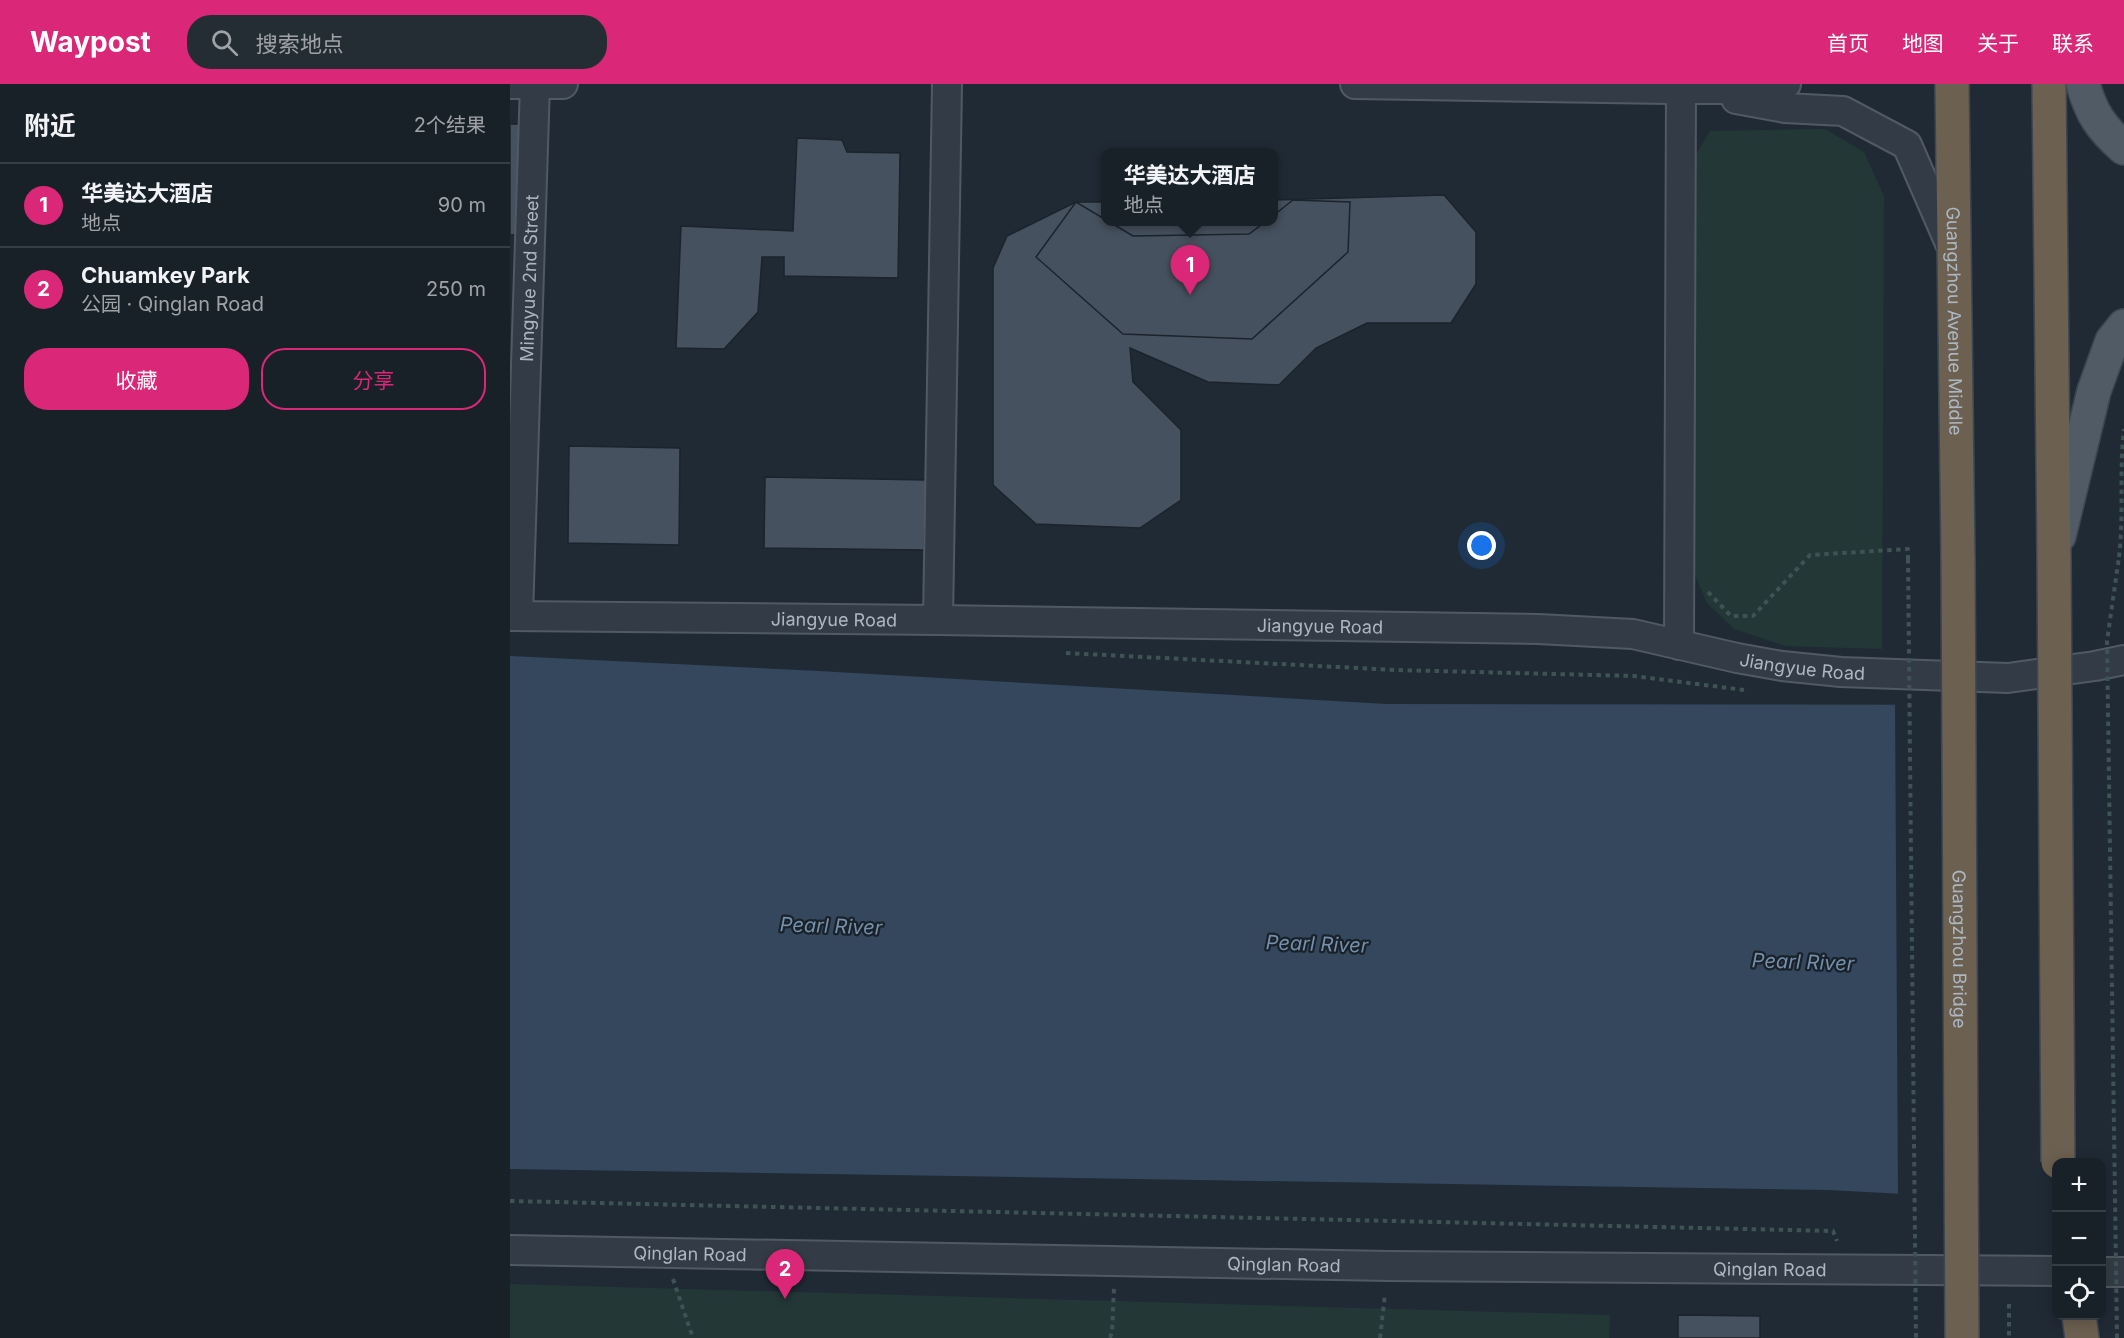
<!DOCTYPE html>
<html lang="zh">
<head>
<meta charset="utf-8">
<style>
	body { margin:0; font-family:Inter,"Noto Sans SC",sans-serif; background:#252d34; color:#f1f3f6 }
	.controls { position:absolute; right:18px; bottom:18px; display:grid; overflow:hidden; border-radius:12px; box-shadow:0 3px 15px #0003 }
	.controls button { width:54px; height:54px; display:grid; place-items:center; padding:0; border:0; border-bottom:2px solid #363e45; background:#182028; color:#f1f3f6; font:30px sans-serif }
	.you { position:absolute; left:972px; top:462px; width:21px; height:21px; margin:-15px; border:4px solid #fff; border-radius:50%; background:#1a73e8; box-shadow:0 0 0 9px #1a73e833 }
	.badge { display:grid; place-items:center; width:39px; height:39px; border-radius:50%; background:#db2777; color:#fff; font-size:20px; font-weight:700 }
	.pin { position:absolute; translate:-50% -50px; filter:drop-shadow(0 2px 3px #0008) }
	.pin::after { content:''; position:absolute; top:32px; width:21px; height:18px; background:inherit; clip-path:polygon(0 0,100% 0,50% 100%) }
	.popup { position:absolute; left:591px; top:64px; width:177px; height:78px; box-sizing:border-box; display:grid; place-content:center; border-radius:12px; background:#182028; filter:drop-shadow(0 2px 4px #0005); font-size:20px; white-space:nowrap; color:#9fa3a8 }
	.popup b { font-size:22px; color:#f1f3f6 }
	.popup::after { content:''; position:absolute; left:50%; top:100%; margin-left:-12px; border:12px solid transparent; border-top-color:#182028 }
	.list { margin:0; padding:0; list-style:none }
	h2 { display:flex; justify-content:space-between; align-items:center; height:78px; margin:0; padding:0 24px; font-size:26px }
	h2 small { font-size:20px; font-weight:400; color:#9fa3a8 }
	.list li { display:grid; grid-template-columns:39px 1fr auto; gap:18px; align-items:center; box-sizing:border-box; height:84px; padding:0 24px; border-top:2px solid #363e45 }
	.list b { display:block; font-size:22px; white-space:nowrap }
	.list p { margin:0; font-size:20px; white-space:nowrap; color:#9fa3a8 }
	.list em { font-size:20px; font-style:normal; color:#9fa3a8 }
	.actions { display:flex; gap:12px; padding:18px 24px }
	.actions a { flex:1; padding:14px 0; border:2px solid #db2777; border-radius:24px; text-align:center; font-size:21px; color:#db2777 }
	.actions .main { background:#db2777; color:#fff }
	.icon { flex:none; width:33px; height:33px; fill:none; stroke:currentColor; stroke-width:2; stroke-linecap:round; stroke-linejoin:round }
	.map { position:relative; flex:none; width:1614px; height:1254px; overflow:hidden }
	header { display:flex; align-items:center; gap:36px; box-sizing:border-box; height:84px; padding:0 30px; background:#db2777; color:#fff }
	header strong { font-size:28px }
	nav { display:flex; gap:33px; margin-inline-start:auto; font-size:21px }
	.search { width:420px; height:54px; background:#252d34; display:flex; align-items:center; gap:15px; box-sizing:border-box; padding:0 21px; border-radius:24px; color:#9fa3a8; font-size:22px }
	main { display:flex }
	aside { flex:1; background:#182028 }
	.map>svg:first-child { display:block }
	.green { fill:#233737 }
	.water { fill:#34475d }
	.pier { fill:#202a35 }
	.building { fill:#46515f; stroke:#1b232c; stroke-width:1.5 }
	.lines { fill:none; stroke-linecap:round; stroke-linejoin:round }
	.minor-casing { stroke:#515a64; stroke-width:32 }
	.major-casing { stroke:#3d4550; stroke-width:36 }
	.highway-casing { stroke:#3e4750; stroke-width:36 }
	.path { stroke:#3f5254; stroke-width:4; stroke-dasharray:4.5 4.5; stroke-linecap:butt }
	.minor { stroke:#333c46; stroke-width:28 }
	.major { stroke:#515b66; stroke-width:33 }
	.highway { stroke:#6c6050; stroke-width:33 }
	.highway-bridge-casing { stroke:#3e4750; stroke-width:36; stroke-linecap:butt }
	.path-bridge { stroke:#3f5254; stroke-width:4; stroke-dasharray:4.5 4.5; stroke-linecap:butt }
	.highway-bridge { stroke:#6c6050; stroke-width:33 }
	.labels { text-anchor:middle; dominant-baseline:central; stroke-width:4.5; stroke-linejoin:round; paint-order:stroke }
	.street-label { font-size:18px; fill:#adb7c3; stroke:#19212a }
	.water-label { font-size:20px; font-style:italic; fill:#768fab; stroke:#19212a }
</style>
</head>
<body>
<header>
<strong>Waypost</strong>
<div class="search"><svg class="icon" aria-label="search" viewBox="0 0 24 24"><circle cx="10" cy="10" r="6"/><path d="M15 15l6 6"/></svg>搜索地点</div>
<nav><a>首页</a><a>地图</a><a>关于</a><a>联系</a></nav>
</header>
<main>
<aside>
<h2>附近<small>2个结果</small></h2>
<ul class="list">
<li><span class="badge">1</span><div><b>华美达大酒店</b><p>地点</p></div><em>90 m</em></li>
<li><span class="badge">2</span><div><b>Chuamkey Park</b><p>公园 · Qinglan Road</p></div><em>250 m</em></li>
</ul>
<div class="actions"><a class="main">收藏</a><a>分享</a></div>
</aside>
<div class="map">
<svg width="1614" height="1254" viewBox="0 0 1614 1254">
	<rect width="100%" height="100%" fill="#202a35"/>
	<path class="green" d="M1315,45L1354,68L1374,112L1372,565L1275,562L1224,545L1197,519L1180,480L1176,88L1200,47Z
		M0,1200L1100,1231L1099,1254H0Z"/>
	<path class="water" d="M0,572L309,587L876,620L1614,621L1592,1078H1546V1118L1318,1106L0,1085Z"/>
	<path class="pier" d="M1385,617L1614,618V1124L1592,1123V1078H1546V1121L1388,1113Z"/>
	<path class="building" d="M0,40H17L16,151H0Z
		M287,54L332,56L337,68L390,69L388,194L274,192V173H252L248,228L214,265L166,264L171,142L283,147Z
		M934,111L966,148V200L941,239H857L806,264L769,301L698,298L620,264L623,298L671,346V416L630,444L526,440L483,401V184L497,152L566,118H596V138H764V116Z
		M783,116L840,118L838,168L742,255L613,250L526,173L566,118L623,152L739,150L755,138H764V131Z
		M59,362L170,364L169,461L58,459Z
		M255,393L416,396L414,466L254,464Z
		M1168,1231L1250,1232V1254H1168Z"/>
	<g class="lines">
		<defs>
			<g id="minor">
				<path d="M0,0H53"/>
				<path d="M845,0L1159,5H1236L1276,0"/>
				<path d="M1226,15L1275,24L1333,27L1397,61L1442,164"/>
				<path id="s1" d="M0,532L428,536L1028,545L1123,550L1227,574L1272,582L1331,588L1498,594L1585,582L1614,576"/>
				<path id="s2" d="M8,532L25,0"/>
				<path d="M428,536L437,0"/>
				<path d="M1169,561L1171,5"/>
				<path id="s3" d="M0,1166L878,1182L1546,1187"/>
				<path d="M1592,1188H1614"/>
			</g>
			<path id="major" d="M1573,0C1581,29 1591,44 1614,64
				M1549,452L1584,307L1602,257L1614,242"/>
			<g id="highway">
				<path id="s4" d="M1442,0L1448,475"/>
				<path d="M1539,0L1544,474"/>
				<path d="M1569,1232L1572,1254"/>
			</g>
		</defs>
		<use href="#minor" class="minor-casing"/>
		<use href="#major" class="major-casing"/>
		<use href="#highway" class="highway-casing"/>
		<path class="path" d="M1609,473C1614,430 1609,387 1614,345
			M1198,508L1221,532H1243L1300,471L1398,465V475
			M556,569L886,586L1124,592L1234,606
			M0,1117L1323,1147L1327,1157
			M163,1195L183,1254
			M1499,1220V1254
			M600,1254L602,1248L604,1204
			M870,1254L875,1210"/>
		<use href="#minor" class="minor"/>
		<use href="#major" class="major"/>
		<use href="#highway" class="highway"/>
		<defs>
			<g id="highway-bridge">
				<path d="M1544,474L1548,1078"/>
				<path id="s5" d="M1448,475L1452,1254"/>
			</g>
		</defs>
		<use href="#highway-bridge" class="highway-bridge-casing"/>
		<path class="path-bridge" d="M1398,475L1406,1254
			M1607,1254L1597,557L1609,473"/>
		<use href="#highway-bridge" class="highway-bridge"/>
	</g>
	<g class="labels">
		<g class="street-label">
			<text stroke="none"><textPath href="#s2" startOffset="338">Mingyue 2nd Street</textPath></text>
			<text stroke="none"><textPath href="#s4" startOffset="237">Guangzhou Avenue Middle</textPath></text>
			<text stroke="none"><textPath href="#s1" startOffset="324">Jiangyue Road</textPath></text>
			<text stroke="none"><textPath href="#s1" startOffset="810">Jiangyue Road</textPath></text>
			<text stroke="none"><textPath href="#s1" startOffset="1296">Jiangyue Road</textPath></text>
			<text stroke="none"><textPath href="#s5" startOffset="390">Guangzhou Bridge</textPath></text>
			<text stroke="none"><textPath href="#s3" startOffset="180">Qinglan Road</textPath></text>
			<text stroke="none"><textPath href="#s3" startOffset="774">Qinglan Road</textPath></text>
			<text stroke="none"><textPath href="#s3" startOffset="1260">Qinglan Road</textPath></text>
		</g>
		<g class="water-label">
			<text transform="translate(321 842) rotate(2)">Pearl River</text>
			<text transform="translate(807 860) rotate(2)">Pearl River</text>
			<text transform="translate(1293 878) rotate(2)">Pearl River</text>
		</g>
	</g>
</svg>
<div class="controls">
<button>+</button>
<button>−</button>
<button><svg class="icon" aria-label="locate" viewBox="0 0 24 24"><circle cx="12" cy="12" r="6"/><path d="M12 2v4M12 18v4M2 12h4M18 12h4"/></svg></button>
</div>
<div class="you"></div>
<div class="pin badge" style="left:680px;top:211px">1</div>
<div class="popup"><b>华美达大酒店</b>地点</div>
<div class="pin badge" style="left:275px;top:1215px">2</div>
</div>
</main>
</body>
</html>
